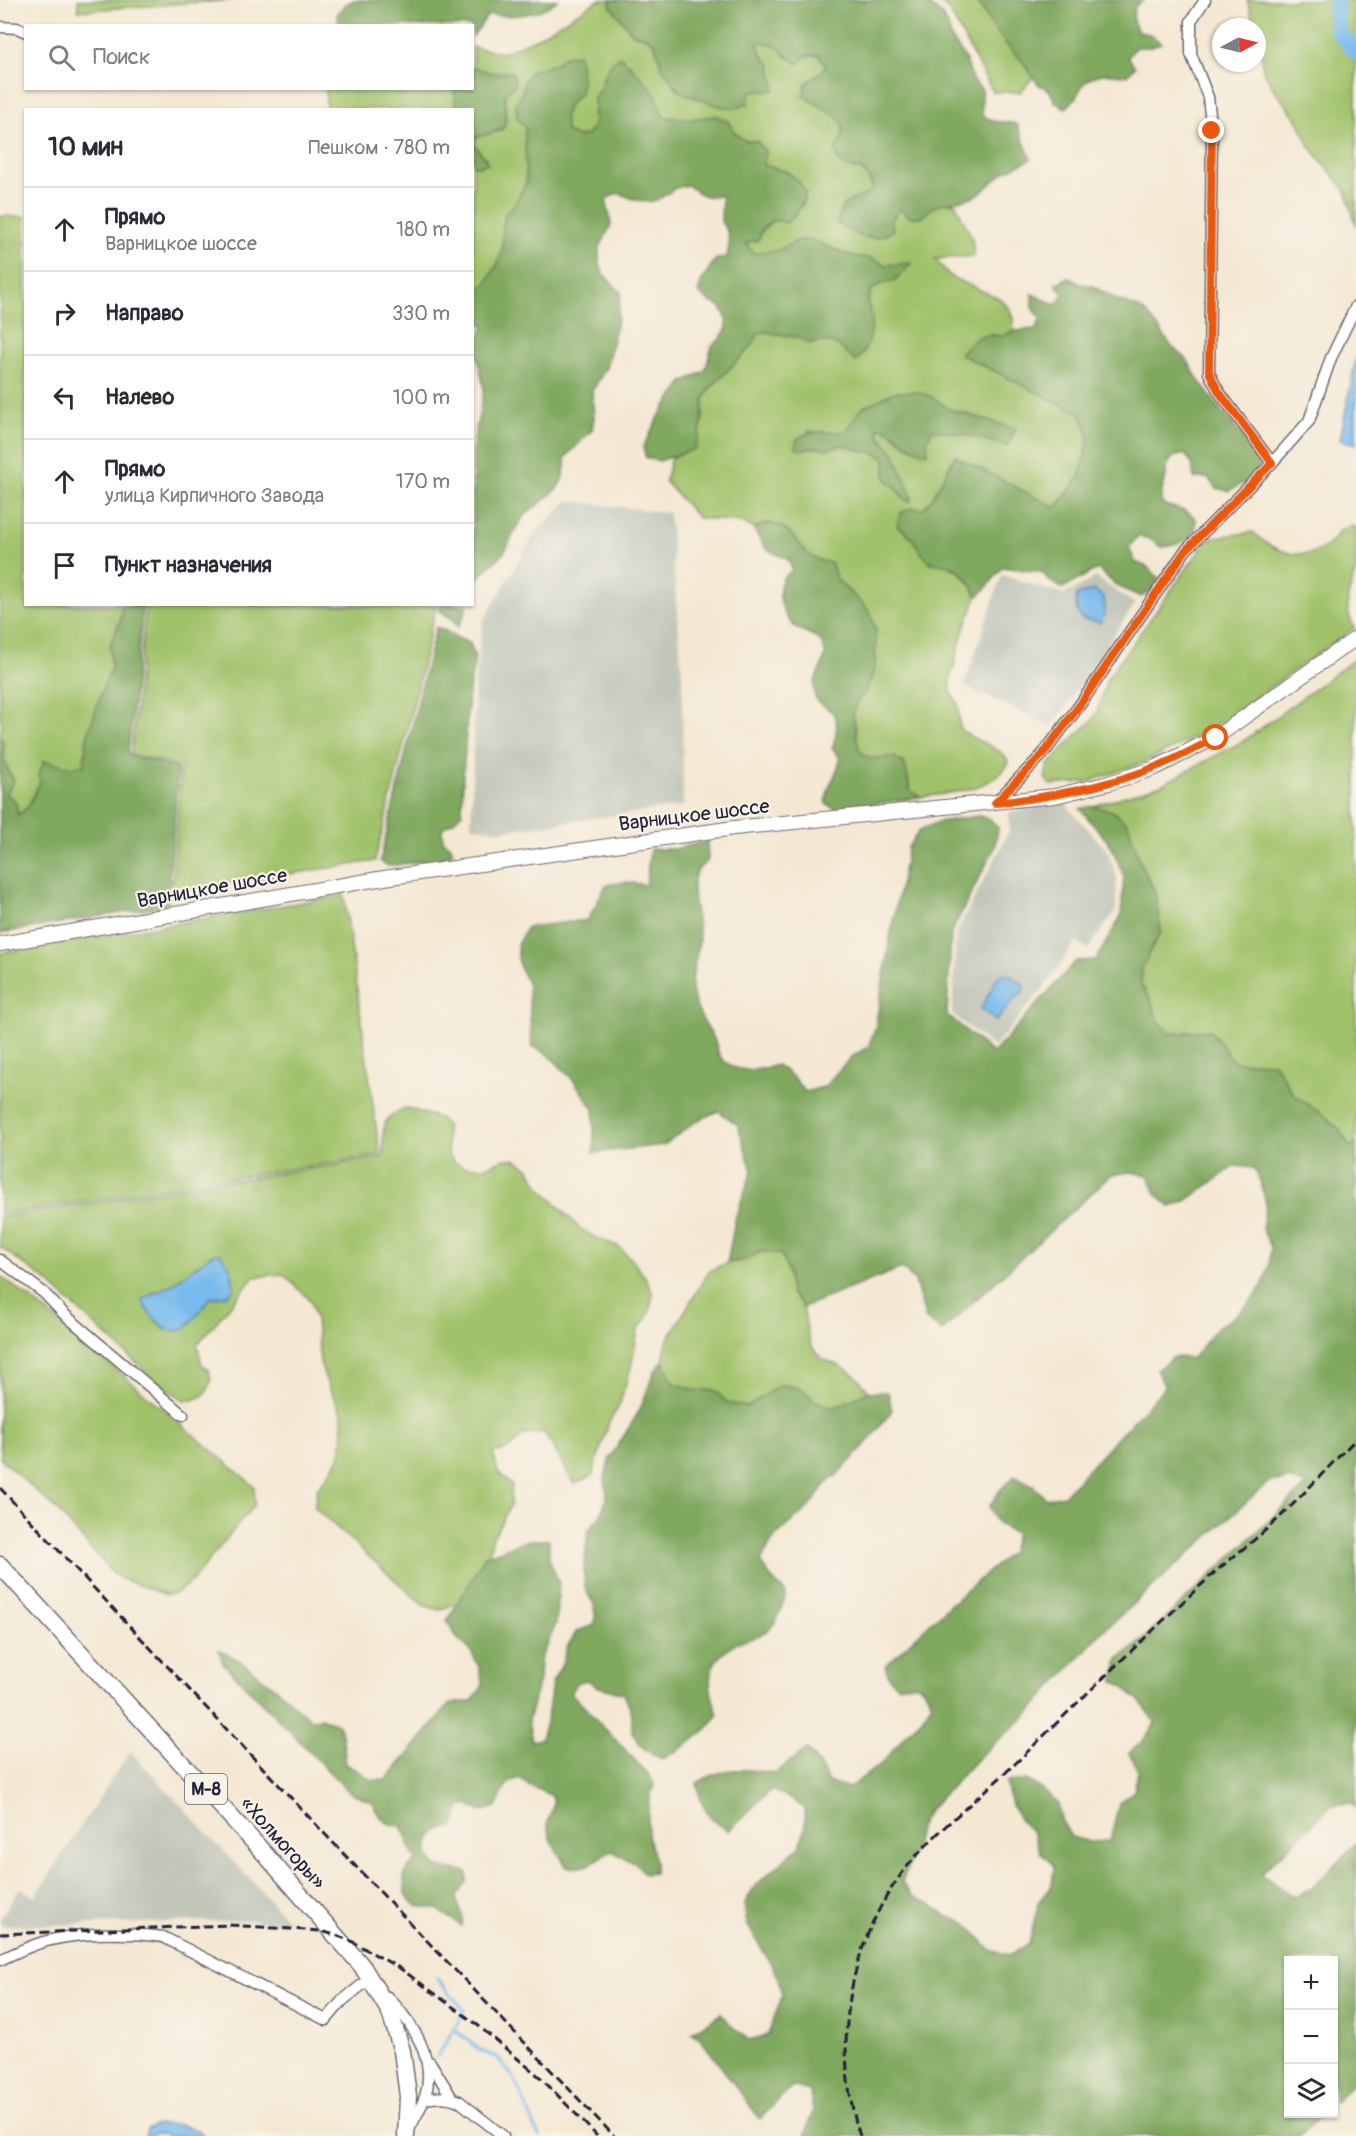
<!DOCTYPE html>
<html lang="ru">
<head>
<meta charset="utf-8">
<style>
	body { margin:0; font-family:Pangolin,sans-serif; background:#f7f7f7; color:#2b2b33 }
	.controls { position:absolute; right:18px; bottom:18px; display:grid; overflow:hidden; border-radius:0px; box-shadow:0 2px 4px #0004 }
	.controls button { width:54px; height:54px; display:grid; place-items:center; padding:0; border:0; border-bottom:2px solid #e1e1e2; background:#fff; color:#2b2b33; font:30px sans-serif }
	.compass { position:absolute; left:1212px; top:18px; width:54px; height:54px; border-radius:50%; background:#fff; box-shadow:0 2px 4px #0004; rotate:83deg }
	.stop { position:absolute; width:18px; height:18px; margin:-14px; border:4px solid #ea580c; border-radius:50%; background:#fff }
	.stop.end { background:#ea580c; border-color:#fff; box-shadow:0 2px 6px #0008 }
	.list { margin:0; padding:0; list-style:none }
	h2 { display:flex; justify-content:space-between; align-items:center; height:78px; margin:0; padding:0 24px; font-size:26px }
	h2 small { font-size:20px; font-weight:400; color:#7c7c81 }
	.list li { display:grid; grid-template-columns:39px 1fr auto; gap:18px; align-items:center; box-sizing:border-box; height:84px; padding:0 24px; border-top:2px solid #e1e1e2 }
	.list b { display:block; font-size:22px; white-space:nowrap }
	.list p { margin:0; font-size:20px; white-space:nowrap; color:#7c7c81 }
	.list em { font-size:20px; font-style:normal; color:#7c7c81 }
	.icon { flex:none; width:33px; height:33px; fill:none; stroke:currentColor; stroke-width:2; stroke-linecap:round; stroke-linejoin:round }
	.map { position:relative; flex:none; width:1356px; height:2136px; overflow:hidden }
	.search { position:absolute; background:#fff; box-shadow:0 2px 4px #0004; left:24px; top:24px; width:450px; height:66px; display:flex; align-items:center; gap:15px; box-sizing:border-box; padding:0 21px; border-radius:0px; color:#7c7c81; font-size:22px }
	.panel { position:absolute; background:#fff; box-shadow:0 2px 4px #0004; left:24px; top:108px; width:450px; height:498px; border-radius:0px }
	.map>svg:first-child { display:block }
	.industrial { fill:#c2c6b9 }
	.green { fill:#a1c26b; stroke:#627253; stroke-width:1.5; fill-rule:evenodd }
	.forest { fill:#80a85f; stroke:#51654d; stroke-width:1.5; fill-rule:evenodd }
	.water { fill:#77baed; stroke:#4c6e94; stroke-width:1.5 }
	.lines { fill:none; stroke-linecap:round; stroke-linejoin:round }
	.stream { stroke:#77baed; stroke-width:3 }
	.river { stroke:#77baed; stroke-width:16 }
	.minor-casing { stroke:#6c6770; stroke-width:13 }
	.tertiary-casing { stroke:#6c6770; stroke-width:16 }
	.trunk-casing { stroke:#6c6770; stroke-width:19 }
	.minor { stroke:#fff; stroke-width:10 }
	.tertiary { stroke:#fff; stroke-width:14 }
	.trunk { stroke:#fff; stroke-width:16 }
	.rail { stroke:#22223b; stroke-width:3; stroke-dasharray:9 4.5; stroke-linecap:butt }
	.route { stroke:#ea580c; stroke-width:8 }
	.labels { text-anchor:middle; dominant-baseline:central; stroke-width:4.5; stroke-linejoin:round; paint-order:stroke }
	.shield { fill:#f7f3e8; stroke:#62616f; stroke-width:1.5 }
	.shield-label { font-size:18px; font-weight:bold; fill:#22223b }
	.street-label { font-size:20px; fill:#22223b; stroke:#f7f3e8 }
</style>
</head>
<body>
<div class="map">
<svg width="1356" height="2136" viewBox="0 0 1356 2136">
	<rect width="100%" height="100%" fill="#f7f3e8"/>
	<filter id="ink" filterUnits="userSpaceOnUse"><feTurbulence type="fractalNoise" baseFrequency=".0167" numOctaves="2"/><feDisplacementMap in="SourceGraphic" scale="12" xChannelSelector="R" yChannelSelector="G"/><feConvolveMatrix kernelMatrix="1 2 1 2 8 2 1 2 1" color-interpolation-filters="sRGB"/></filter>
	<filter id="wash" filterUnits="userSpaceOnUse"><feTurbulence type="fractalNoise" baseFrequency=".008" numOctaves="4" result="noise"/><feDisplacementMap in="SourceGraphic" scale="24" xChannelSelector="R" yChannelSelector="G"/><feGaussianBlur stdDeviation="1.35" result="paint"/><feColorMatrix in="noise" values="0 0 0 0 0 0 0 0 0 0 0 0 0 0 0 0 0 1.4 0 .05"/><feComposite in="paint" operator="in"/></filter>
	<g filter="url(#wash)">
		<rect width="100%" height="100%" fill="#f4e8d3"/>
		<path class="industrial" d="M568,501L669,513L682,674L683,806L500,831L471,826L475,680L483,622L535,533Z
			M1002,575L1064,595L1096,577L1135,604L1052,726L964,686Z
			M1065,803L1108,852L1117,878L1116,910L1088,949L1076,941L1048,982L994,1047L952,1014L956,933L1009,832V813Z
			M130,1751L288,1920L282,1924L248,1920L0,1926V1919L20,1888L35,1897Z"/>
		<path class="green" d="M78,0H234L78,11Z
			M599,0H611L610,5L633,34C657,38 656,47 662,68L711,102L723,107L750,92L775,90L771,65L762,55L756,43C773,40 777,45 787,58L819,55L826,66L818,75L806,83L825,108L835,114L844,125L843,138L848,168C864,169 869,174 872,190C853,205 842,194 837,223L892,219L900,209L922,217C932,206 940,202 955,203L972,238L974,256L935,259L951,277L1000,299L1009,308L1013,319L1014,331L1003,336L991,335L961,355L1081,413L1089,437L1080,477L1056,508L955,456L931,500L924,509L912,508L901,513L897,525L909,532L931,563C955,564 969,576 977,597L963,632L950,680L951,693L958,704L960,729C976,744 998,743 1009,763C991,791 950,793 920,797L910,791L908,777L894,757L869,758L859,750L853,714L857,701L866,692L871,616L856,597L846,589L837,580L831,563L818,561L806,555L799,544L769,523L753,528L741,522L698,518L665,481L671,458L695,448L702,424L704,399L711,387L751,347L758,334L766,332L797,337L808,343L828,342L839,346L856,362L872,316L868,304L871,291L881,283L886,265L873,259L848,255L799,240L777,251L753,254L746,243L758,240C767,219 776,219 796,214L803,204L806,192L788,172L763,165L765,151L757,141H745L716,116L691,119L665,117L657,107L655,94L636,74L629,63L604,76L601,88L594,98V124L589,135L577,137L566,131L564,117L570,103L580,93L582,79L579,55L565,56L555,64L531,71L524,82L522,94L516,105L517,118L525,127L526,183L514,205L506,214L503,226L502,251L498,263L486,284L473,293V166H482L486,158L481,155L473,143L476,137L501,131L506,120L505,94L515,83L511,72L492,73L473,67V47L502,53L535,39ZM893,392L930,396L949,409L1016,429L963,434L932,430L927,441L928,453L906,445L886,428H878L880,438L885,442L904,499L885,474V460L882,455L845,445L826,449L808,447V431L833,433L845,432C851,425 854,418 859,411C867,403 883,400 893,392Z
			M937,0H977L1006,44L1023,62L1033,77L1021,92H993L948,9Z
			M1247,0H1356V226L1346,191L1311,148L1297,119L1275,91L1263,70L1257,27H1255Z
			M326,89H455V101L458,109H326Z
			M0,216L25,217L26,604L122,605L121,619L110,645L111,669L104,685L88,737L84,765L71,767L44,761L39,774L41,782L28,807L18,815L6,793L14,781L2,757L4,743L0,738L2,721L0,720Z
			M1351,526L1356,527C1356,540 1356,557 1356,569C1349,593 1342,604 1354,628L1210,730L1145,762L1087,782L1050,785L1045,778L1048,765L1074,737L1092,721L1098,710L1107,679L1205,543L1216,537L1253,532C1277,557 1320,566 1339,531Z
			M146,605H436L420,677L375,861L172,892L181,766L131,755Z
			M1356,658V1144L1350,1147L1340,1130L1326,1117L1294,1095L1274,1063L1234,1062L1210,1030L1170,1034L1157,1019L1151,1001L1141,985L1142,967L1161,931L1155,893L1139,860L1134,842L1093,806L1161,785L1245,740Z
			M344,895L380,1155L0,1214V953Z
			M407,1108L439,1118L446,1125L448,1155L455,1163L465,1167H485L504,1159H514L523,1164L530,1170L540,1187L579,1228L596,1238L618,1246L632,1260L645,1277L653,1294L649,1314L638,1330L631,1367L619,1406L609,1422L592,1476L574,1484C563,1467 556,1448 543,1432L523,1435L510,1448L493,1453L498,1472L512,1485L510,1506L492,1539L489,1556L469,1588L457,1603L439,1610L423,1605L314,1507L318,1488L331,1472L340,1455L343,1434L342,1415L326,1380L320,1362L316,1320L311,1301L283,1274L254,1277L197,1345L202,1364L209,1371L211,1380L208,1390L202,1396L193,1400H184L157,1382L48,1282L0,1247V1217L383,1157C384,1131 377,1118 407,1108ZM211,1255L228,1295L210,1298L191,1322L165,1330L145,1308L151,1293C171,1289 196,1270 211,1255Z
			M762,1251L782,1255L788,1273L791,1293L803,1307L810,1344L822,1359L840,1366L856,1376L869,1392L833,1408L815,1401L800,1388L780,1385L747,1407L728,1403L714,1390H694L672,1382L663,1361L667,1341L709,1271L727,1263L745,1260Z
			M0,1276L43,1308L254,1486L255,1504L192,1581L176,1593L167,1595L119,1578L111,1572L58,1511L0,1458Z"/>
		<path class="forest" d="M354,0H558C537,17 514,17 488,15L473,36L472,26L339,25L337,15L344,5Z
			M611,0H922L942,15L948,26L951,38L965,58L973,81L982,90V115L993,121L1017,124L1031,159C1024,163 1017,165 1010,169C997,175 989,188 977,195C955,205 940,197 922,217H910L900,209L892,219L893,231C869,245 858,237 837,223C842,194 853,205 872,190L870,178L861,169L848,168L838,160L835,148C860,117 823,110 803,96L806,83L818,75L826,66L819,55H806L798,64C781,55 779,39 757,43L762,55L771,65L775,90L750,92L748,104L737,108L723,107L687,95L677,89L662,68L655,43L645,36L633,34L610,5Z
			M977,0H1144L1134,7L1133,20L1138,32L1150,34L1161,43L1149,47H1136L1128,57L1135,67L1126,76C1110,72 1090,72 1081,88C1076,97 1074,101 1066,108L1055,102L1050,91L1038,84L1023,62L1006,44L990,22Z
			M579,54L582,80L580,93L570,103L564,117L566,131L576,137L588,135L594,124V98C606,82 602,69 619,56C625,60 653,89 656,95C660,106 656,105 665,117L691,119L716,116L728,121L735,133L745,141H757L765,151L763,165C784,171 795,172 806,192C803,205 797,213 786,223L774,220L763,227L758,240L746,243L753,253L777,251L799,240H812L848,255L873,259L886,265L912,263L893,282C880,283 867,288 868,304C869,309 872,313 872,318C873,334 867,352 856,362L839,346L828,342L808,343L797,337L766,332L758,334L751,347L711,387L704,399L702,424L695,449L659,461L646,458L643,447L661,413L683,382L705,371L712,346L721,338L727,328L726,317L720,306L708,301L698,292L702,280L715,260L727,257L729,245L728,233L721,221L722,196C707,198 700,196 688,185C668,187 666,199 652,201C641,203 629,197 618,193L606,199L611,225L599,249V261L603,274L621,292L618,317L606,368L592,391L594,417L592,430L565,458C568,494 541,497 522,519C514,529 511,542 504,552C494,565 480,572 473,587V445L484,390L476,349L484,325L473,320V293L486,284L498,263L502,251L503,226L506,213L514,205L526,183L525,127L517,118L516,105L522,94L524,82L531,71L555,64L565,56Z
			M473,67L492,73L511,72L514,77L515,84L505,94V126L494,133L476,137L474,143C477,151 485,155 488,164L473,166L472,110L458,109L455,101V89L472,88Z
			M1068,277L1080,284L1093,286L1115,299L1139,308L1149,315L1172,347L1186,358L1199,381L1222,412L1250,443L1258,454L1259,467L1252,478L1229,491L1216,488L1208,478H1194L1192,464L1185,454L1173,457C1163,470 1168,467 1165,480C1162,492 1161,490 1162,504C1175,509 1186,509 1196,519L1195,532C1185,542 1176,546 1161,547L1150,539L1138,536L1129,547L1135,562L1147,567L1159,578L1152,590L1141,597L1117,586L1098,569C1085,574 1075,583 1062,588L1051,582L1041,572L1003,567C994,577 988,588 977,597C972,583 962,569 946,564C939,563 934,565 928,560C914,548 917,537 897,526L901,513L912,508L923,509L931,500L955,456L1056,508L1080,477L1089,437L1081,414L960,354L968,345L978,337L991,335L1003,336L1014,331L1035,329L1041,318L1032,307V294L1056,305L1063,294L1056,284Z
			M893,392H918L930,396L949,409L1016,429L1007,446L963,434L932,430L927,441L928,453C904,450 898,428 878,428L880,438L894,453L912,497L910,502L904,499L897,488L886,480L885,460L876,453L857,450L844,445L826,449L814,447L802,450L796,448L797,439C814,427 826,434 845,432C851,425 854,418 859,411C867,402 883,400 893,392Z
			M769,523C803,529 794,558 831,563L837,580L865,606L871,616L876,629L875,667L871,680L857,701L853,714L859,750L869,758L894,757L905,764L910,791L920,797L837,810L826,804C826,784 838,777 840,758L832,748C836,737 840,722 832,712C825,705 815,704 814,692C812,675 829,663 824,648C819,632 802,635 792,624C782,614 776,593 782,580C783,577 788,574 792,571L789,560L766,549L753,528Z
			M122,605H143L128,755L178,768L168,905L0,933V738L4,743C2,759 6,768 14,781L6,793L16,802L18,815L28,807L40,782L39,774L44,761L71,767L84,765L87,737L104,685L111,669L110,645L121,619Z
			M440,605H467L464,616L458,627L450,617L438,611Z
			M436,627C449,631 456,639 470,643L475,657L469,689L463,776L462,813L453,822L442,828L443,840L452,848V854L439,859L388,866L380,861Z
			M1093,806L1112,811L1128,824L1139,860L1155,893L1161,931L1142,967L1141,985L1151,1001L1157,1019L1170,1034L1210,1030L1234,1062L1274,1063L1294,1095L1326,1117L1340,1130L1350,1147L1356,1144V1808L1351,1803L1332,1805L1261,1874L1294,1897L1311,1889L1356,1843V2081L1334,2103V1960H1288V2114H1322L1299,2136H805L813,2111L810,2091L792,2086L760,2119L699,2037L691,2033L721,2014L734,2028L749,2040L768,2035L782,1996L778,1976L747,1924L744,1905L755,1886L800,1846L805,1828V1809L789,1797L771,1790L728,1831C707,1817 701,1808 697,1783C728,1765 741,1769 775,1773L807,1749L820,1765L828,1782L849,1788L882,1763L908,1732L922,1719L932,1703C922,1683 919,1682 897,1686L889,1677L885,1666L953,1602L1011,1552L1016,1533L998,1524L989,1507L1000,1490L1015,1476L1033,1485L1046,1499L1064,1495L1165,1387L1156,1370L1174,1357L1193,1358L1217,1328L1234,1317L1249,1303L1262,1286L1269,1267L1271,1247L1262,1229L1266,1205L1262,1186L1254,1168L1235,1166L1187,1200L1170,1207L1156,1193L1148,1175L1130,1172L1111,1175L942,1331L926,1320L915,1281L902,1268L803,1307L791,1293L788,1273L782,1255L762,1251L745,1260L727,1263L736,1216L752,1171L738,1125L718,1111L697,1121L664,1145L594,1153V1109L574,1081L549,1055L532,1046L528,985L519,965L517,945L527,927L588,920L606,885L626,882L646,885L650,849H675L707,841L708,860C705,864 698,868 696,873C688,888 699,920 699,937C699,954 691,970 692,987C693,1006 703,1021 713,1037C717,1043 717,1053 721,1058C736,1075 758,1071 777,1065L793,1077L805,1092L824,1087L851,1057L868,1047L875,1029L893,921L908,847L920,830L938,822L978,816L989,818L998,828L995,847L951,933L947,1015L993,1053L1076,961L1096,960L1121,916L1124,876L1110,844L1080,809ZM1289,1479L1307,1485L1137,1645L1118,1659L1114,1681C1134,1694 1144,1703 1155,1724L1144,1740L1129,1753L1138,1771L1134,1791L1119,1803L1110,1841L1090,1842L1071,1837L1061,1820L1058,1803L1044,1791L1027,1780L1006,1782L1010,1801L1019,1819L1033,1833L1040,1852L1054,1866L1052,1885L1039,1901L1029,1943L1011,1955L992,1951L966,1923L948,1917L931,1904L913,1897L902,1882L915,1848L919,1828L928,1811L981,1755L1027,1715L1101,1633L1254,1495L1269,1482Z
			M663,1361L672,1382L694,1390H714L728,1403L747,1407L780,1385L800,1388L815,1401L833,1408L869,1392H888L892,1410C877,1432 859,1452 841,1471C836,1476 829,1480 824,1486C819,1491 817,1499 811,1505C787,1528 774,1529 761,1563L773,1580L786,1593C782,1606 779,1621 768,1630C756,1639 745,1639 734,1645C704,1662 707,1686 718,1714C705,1735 684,1748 662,1759L645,1750L632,1733V1713L624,1694L596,1686L588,1680L578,1682L571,1693L649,1775L654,1784C648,1802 646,1822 649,1841C651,1854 658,1858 654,1873L644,1874L638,1865L612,1851C594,1859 588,1872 566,1866C559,1853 547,1840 548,1825C548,1812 556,1809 552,1796L526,1784L520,1778C503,1782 504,1792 497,1806C485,1812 479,1812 468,1805L459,1807L458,1817L454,1826C448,1828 440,1829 436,1832C423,1841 426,1861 439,1867C448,1870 458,1870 467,1872V1882L456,1898L463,1917L462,1926L437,1909L418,1906L410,1901L405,1893L404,1874L416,1859C408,1848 408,1835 400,1825L390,1824L382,1819L372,1802L354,1795L346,1789L223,1663L219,1650L239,1660L289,1699L295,1707L311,1719L320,1718L338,1724L342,1734L346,1764L371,1780H386L450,1704L472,1701L483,1686L479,1667L470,1650L457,1638L447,1621L485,1556L529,1540H549V1559L559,1583L556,1624L540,1660L539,1680L528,1721L532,1741L541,1739L547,1719L552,1682L562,1665L567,1647L577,1631L595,1625V1606L585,1589L584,1571L588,1531L600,1516L607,1498L605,1477L610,1458L640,1410L654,1372Z"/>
		<path class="water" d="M1356,357V444L1340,440Z
			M1094,590L1104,597L1105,613L1101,623L1082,619C1076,611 1075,605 1077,595Z
			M1003,974H1008L1024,985L1023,992L1016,997L996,1021L981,1009L997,978Z
			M220,1253L231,1269L234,1288L228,1295L210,1298C194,1316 183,1346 158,1322C150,1315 145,1309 142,1299L170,1286L211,1255Z
			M157,2124C172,2124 194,2124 205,2136H171L157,2133L145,2136L147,2129Z"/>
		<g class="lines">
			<path class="stream" d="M437,1978L464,2010L463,2013
				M461,2017L454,2029L481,2051L497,2057L501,2062L514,2078L539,2136
				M437,2057L454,2029"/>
			<path class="river" d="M1336,0L1337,30L1356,52"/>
		</g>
	</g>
	<g filter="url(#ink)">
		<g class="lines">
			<defs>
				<path id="minor" d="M1205,0L1191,21V54L1208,97L1212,131L1209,373L1219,392L1272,463
					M0,27L17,28L26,32
					M995,803L1043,754L1079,706L1185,551L1272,463L1309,421L1331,358L1356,306
					M0,1260L44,1293L64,1314L183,1415
					M0,1960C15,1953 31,1945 47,1941C79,1932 130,1932 163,1937L326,2020L342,2001L363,1984
					M388,1997C413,2024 437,2059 425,2097C421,2108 414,2119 409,2130
					M430,2062L452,2098
					M424,2099C437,2097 448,2096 459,2101L503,2136"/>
				<path id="tertiary" d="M0,944L384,878L734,828L1055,796L1109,783L1155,768L1216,737L1356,638"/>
				<path id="trunk" d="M0,1565L264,1853L362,1966L390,2012L402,2051L408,2096L406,2136"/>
			</defs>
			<use href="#minor" class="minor-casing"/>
			<use href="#tertiary" class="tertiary-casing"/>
			<use href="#trunk" class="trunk-casing"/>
			<use href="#minor" class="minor"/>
			<use href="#tertiary" class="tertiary"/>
			<use href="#trunk" class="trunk"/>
			<path class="rail" d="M0,1488L339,1849L614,2136
				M0,1934L229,1925L321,1931L338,1936L351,1941L401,1969L475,2023L541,2078L597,2136
				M860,2136C835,2058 844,1970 885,1899C916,1844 972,1805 1017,1762C1082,1698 1147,1635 1214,1573C1236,1554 1259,1537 1280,1517C1306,1492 1330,1465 1356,1439"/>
		</g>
	</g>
	<g class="lines" filter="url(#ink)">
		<path class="route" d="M1212,131L1209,372L1219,392L1272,463L1185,551L1079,706L1043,754L995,803C1049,797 1102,788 1153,768C1175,760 1195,748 1216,738"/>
	</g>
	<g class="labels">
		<rect class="shield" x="185" y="1774" width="42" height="30" rx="4.5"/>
		<g class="shield-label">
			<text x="206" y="1789">М-8</text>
		</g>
		<g class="street-label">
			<text transform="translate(694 815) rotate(-7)">Варницкое шоссе</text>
			<text transform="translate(212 888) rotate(-10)">Варницкое шоссе</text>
			<text transform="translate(283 1843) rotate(48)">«Холмогоры»</text>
		</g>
	</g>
</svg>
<div class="controls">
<button>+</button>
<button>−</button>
<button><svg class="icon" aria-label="layers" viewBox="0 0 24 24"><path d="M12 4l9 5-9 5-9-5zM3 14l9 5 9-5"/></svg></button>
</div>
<svg class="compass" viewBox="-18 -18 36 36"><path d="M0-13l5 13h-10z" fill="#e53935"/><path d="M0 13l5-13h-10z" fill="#7c7c81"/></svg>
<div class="stop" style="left:1216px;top:738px"></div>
<div class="stop end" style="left:1212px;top:131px"></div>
<div class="search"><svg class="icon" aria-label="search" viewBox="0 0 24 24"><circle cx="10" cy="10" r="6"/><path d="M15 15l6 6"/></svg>Поиск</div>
<section class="panel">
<h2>10 мин<small>Пешком · 780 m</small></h2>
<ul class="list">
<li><svg class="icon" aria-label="ahead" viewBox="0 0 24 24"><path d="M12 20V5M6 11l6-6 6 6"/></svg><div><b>Прямо</b><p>Варницкое шоссе</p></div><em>180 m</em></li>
<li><svg class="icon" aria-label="right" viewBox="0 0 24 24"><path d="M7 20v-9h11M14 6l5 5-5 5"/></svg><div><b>Направо</b></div><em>330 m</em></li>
<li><svg class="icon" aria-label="left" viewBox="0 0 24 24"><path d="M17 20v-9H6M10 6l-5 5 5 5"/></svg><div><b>Налево</b></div><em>100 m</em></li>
<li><svg class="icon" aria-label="ahead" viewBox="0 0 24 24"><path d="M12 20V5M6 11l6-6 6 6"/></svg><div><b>Прямо</b><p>улица Кирпичного Завода</p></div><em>170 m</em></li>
<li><svg class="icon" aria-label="arrive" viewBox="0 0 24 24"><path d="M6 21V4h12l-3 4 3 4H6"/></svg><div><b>Пункт назначения</b></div></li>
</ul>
</section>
</div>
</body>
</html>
